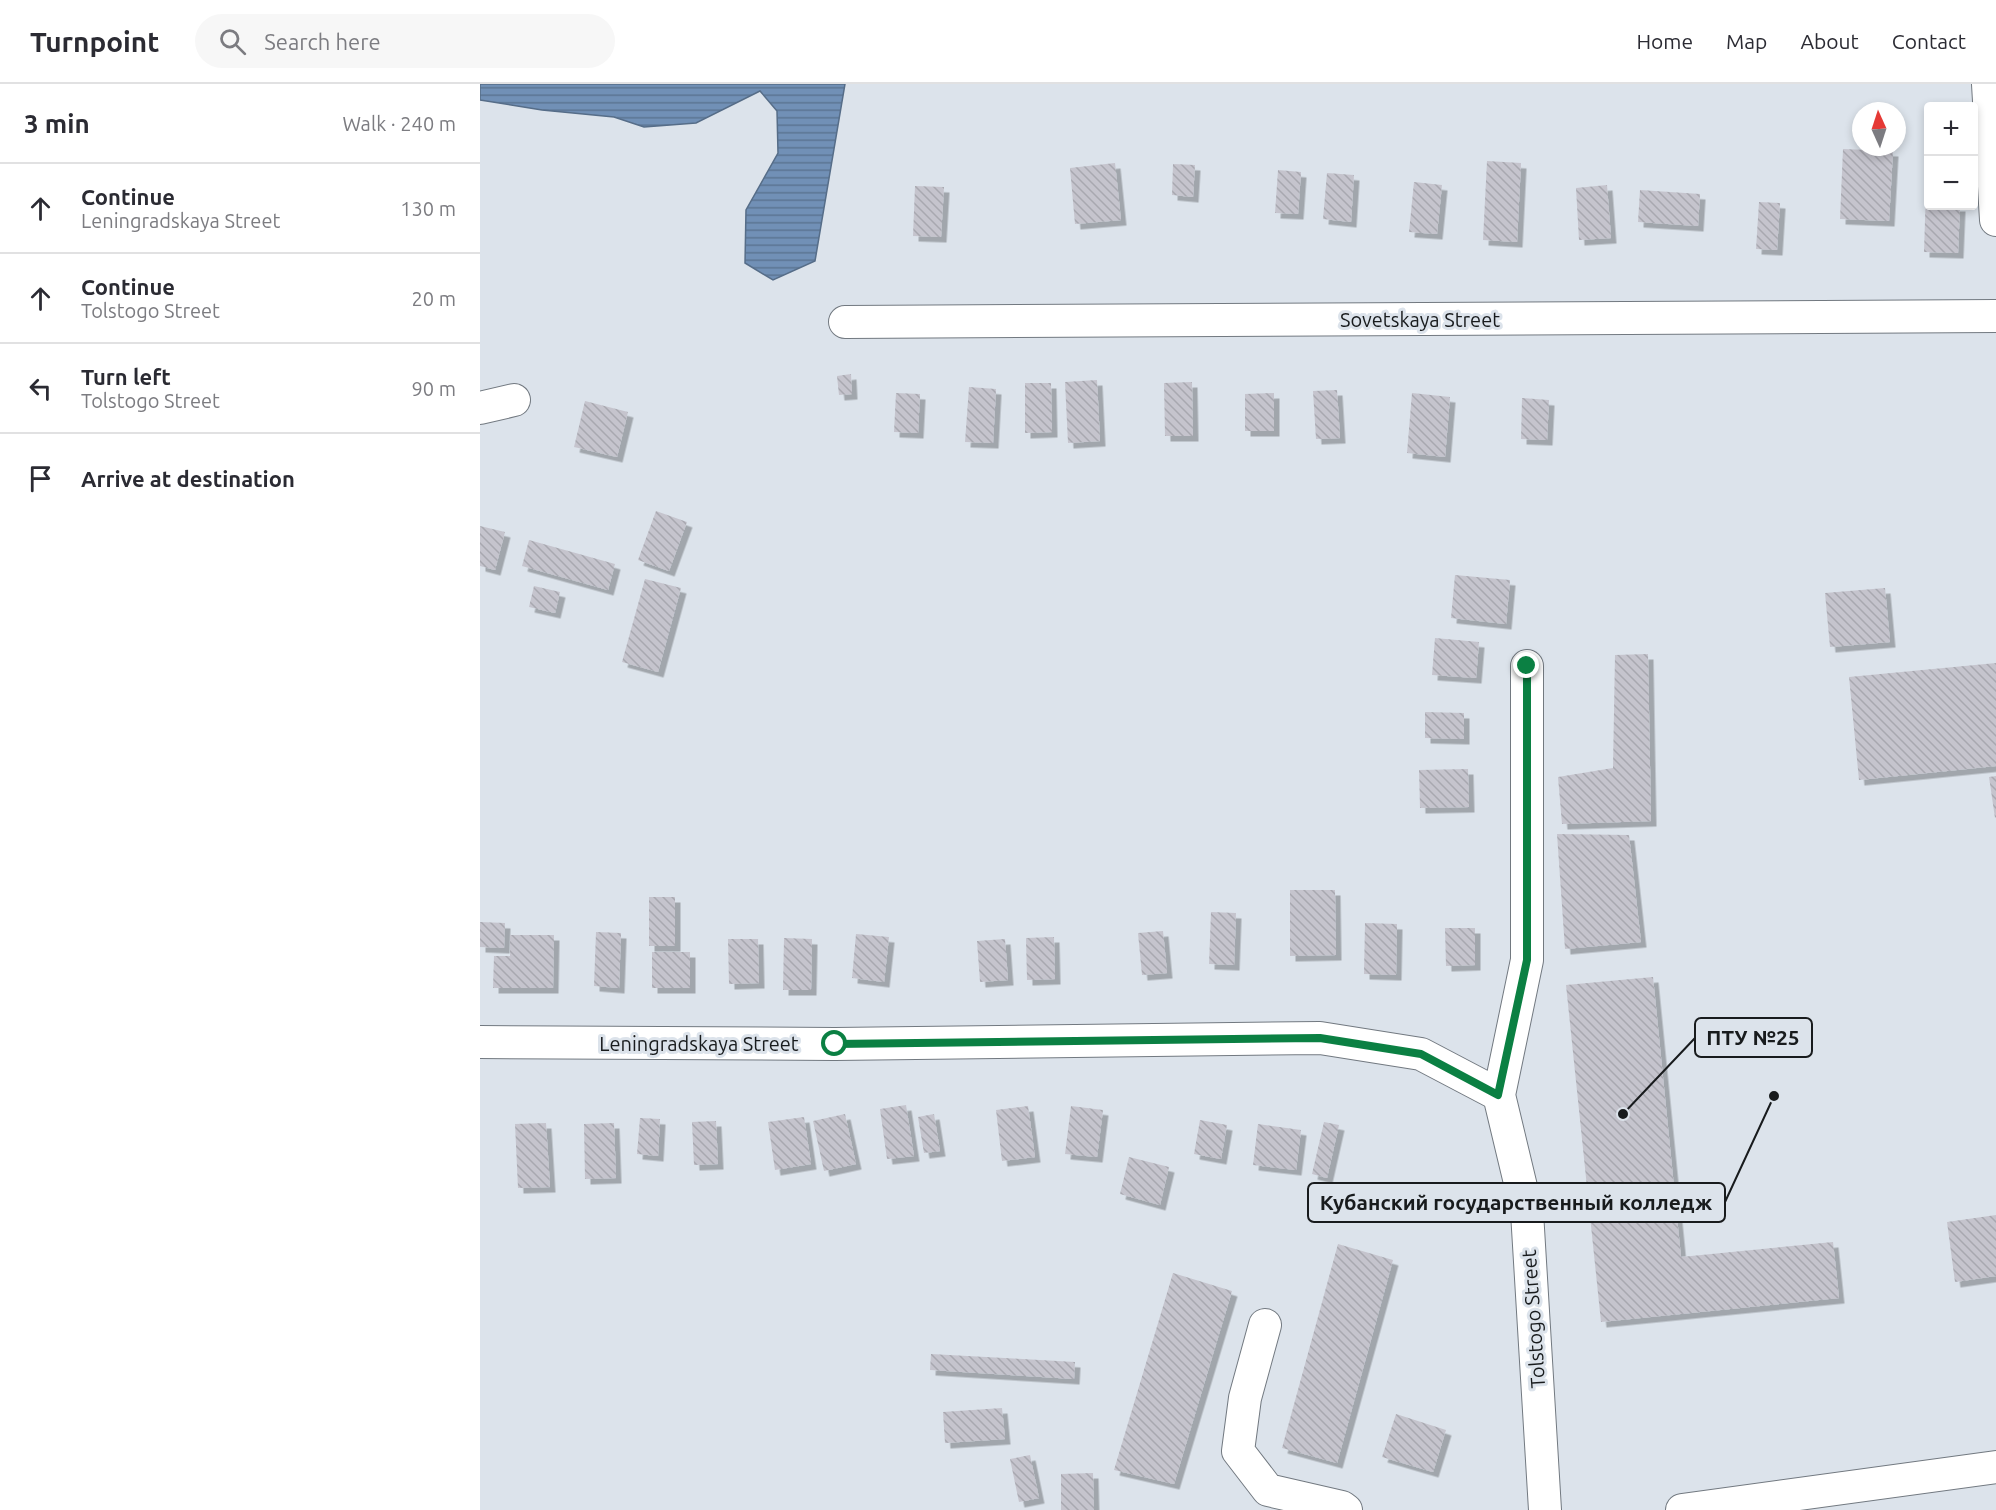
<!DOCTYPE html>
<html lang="en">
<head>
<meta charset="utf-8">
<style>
	body { margin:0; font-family:Ubuntu,sans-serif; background:#f7f7f7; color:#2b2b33 }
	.controls { position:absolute; right:18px; top:18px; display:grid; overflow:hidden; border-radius:6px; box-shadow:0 3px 9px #0003 }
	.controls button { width:54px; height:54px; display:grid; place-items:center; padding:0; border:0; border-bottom:2px solid #e1e1e2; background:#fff; color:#2b2b33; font:30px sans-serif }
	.compass { position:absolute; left:1372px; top:18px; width:54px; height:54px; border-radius:50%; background:#fff; box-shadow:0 3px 9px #0003; rotate:357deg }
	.stop { position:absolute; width:18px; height:18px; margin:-14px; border:4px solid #0b8043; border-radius:50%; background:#fff }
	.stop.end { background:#0b8043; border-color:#fff; box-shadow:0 2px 6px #0008 }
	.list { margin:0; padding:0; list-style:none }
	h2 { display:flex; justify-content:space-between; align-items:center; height:78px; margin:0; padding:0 24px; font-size:26px }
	h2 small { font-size:20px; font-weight:400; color:#7c7c81 }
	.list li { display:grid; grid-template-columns:39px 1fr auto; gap:18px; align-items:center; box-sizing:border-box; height:90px; padding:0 24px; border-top:2px solid #e1e1e2 }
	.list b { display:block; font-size:22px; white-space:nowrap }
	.list p { margin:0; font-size:20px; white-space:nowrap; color:#7c7c81 }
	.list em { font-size:20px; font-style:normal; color:#7c7c81 }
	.icon { flex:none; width:33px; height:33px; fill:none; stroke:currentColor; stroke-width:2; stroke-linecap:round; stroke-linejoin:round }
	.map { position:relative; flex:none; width:1516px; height:1426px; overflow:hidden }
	header { display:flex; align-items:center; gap:36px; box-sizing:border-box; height:84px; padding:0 30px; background:#fff; border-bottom:2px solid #e1e1e2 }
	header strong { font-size:28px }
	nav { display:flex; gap:33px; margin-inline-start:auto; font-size:21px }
	.search { width:420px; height:54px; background:#f7f7f7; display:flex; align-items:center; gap:15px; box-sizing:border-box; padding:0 21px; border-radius:33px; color:#7c7c81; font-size:22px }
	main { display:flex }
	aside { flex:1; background:#fff }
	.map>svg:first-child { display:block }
	.water { fill:url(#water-rules); stroke:#566d88; stroke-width:1.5 }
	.building { fill:url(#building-back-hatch); filter:url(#shadow) }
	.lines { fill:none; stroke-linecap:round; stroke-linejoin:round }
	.minor-casing { stroke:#727980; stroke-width:34 }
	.minor { stroke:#fff; stroke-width:32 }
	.route { stroke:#0b8043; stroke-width:8 }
	.labels { text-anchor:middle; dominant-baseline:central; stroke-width:6; stroke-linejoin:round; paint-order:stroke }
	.street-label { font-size:20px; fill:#181b1d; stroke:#dce3eb }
	.leader { fill:none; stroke:#181b1d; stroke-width:2 }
	.callout-dot { fill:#181b1d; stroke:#dce3eb; stroke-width:2 }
	.callout { fill:#dce3eb; stroke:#181b1d; stroke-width:2 }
	.callout-label { font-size:21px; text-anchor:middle; font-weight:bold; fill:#181b1d }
</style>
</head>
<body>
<header>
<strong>Turnpoint</strong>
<div class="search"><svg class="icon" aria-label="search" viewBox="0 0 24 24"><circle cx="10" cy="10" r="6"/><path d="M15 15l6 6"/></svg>Search here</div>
<nav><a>Home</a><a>Map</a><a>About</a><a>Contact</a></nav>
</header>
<main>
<aside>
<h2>3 min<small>Walk · 240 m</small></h2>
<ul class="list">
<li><svg class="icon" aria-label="ahead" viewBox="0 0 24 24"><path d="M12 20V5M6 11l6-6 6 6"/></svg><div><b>Continue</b><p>Leningradskaya Street</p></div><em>130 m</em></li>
<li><svg class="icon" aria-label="ahead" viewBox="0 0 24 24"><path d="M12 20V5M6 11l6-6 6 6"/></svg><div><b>Continue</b><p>Tolstogo Street</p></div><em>20 m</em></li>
<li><svg class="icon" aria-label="left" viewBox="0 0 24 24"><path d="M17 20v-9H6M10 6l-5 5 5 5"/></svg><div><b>Turn left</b><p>Tolstogo Street</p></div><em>90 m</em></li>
<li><svg class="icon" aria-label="arrive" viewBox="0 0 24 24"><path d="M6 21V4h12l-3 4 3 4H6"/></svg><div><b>Arrive at destination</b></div></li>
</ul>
</aside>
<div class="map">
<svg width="1516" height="1426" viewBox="0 0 1516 1426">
	<defs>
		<pattern id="water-rules" width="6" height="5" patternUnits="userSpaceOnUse" patternTransform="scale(1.5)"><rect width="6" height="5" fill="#7190b6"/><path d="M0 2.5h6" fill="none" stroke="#5c7593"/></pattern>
		<pattern id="building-back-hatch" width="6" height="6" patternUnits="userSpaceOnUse" patternTransform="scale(1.5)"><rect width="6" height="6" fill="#c5c4cd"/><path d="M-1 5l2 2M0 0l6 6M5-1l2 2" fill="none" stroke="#a8a8b0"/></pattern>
		<filter id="shadow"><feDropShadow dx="5.5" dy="5.5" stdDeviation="0" flood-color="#0004"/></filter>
	</defs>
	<rect width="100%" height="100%" fill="#dce3eb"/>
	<path class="water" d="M0,0H365L335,177L293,196L265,179L266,126L298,69L297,27L280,7L216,39L164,43L134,33L62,26L0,16Z"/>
	<path class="building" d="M1363,65L1413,67L1409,137L1360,135Z
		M1007,77L1041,79L1037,158L1003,156Z
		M635,79L641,136L595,140L590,84Z
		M693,80L715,81L713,113L692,111Z
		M798,86L821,88L818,130L795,129Z
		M847,89L874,91L871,138L843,135Z
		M934,98L962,101L957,150L929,148Z
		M1127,101L1131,154L1099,156L1096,104Z
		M435,102L464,103L461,153L433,152Z
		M1446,104H1448V122H1480L1478,169L1444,168Z
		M1160,106L1220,110L1218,142L1158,138Z
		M1279,118L1300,119L1297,166L1276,165Z
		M371,290L372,310L359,311L357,292Z
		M617,296L620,357L588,359L585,298Z
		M712,298L713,352H685L684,299Z
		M545,299H571L572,348L545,349Z
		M489,303L516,305L513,359L485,358Z
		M857,306L860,354L836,355L833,307Z
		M416,309L440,310L438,349L414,348Z
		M794,309V347H765V310Z
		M932,309L970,313L965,373L927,369Z
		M1042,314L1069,316L1067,356L1041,355Z
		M105,317L148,328L137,373L94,363Z
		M176,427L207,438L189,487L158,476Z
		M0,442L25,448L15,486L0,482Z
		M49,456L135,480L128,506L42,482Z
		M975,491L1030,496L1026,540L971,534Z
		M165,495L201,504L178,588L142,578Z
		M54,502L80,508L75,529L49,523Z
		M1405,504L1410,558L1350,563L1345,509Z
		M955,554L999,558L996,594L952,591Z
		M1168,570L1171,737L1082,740L1078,693L1133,684L1135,571Z
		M1516,579V682L1379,696L1369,593Z
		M945,628L984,629V655L945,654Z
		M988,685L989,723L940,724L939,686Z
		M1516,692V733L1515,734L1509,693Z
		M1077,750L1149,751L1161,858L1085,865Z
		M810,806H855L856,871L810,872Z
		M169,813H195V862H169Z
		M731,828L756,829L754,881L729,880Z
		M0,838L25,839L24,864L0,863Z
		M885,839L917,840L916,891L884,890Z
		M965,844H995V881L966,882Z
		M683,847L687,889L662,891L658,849Z
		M116,848L141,849L139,904L114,902Z
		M376,850L409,853L404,898L372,894Z
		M30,851H74L73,904H13L14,872H30Z
		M574,853L575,895L547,896L546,854Z
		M304,854L332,855L331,906H303Z
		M248,855H278L279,899L249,900Z
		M525,855L528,896L500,898L497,857Z
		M172,868H210V904H172Z
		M1173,893L1201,1173L1353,1158L1359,1214L1121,1238L1086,901Z
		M426,1021L434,1072L407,1075L400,1025Z
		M548,1022L555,1073L522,1077L516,1026Z
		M591,1022L623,1026L617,1073L585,1070Z
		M365,1030L376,1080L344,1087L333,1037Z
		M454,1030L460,1067L444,1069L438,1033Z
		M324,1033L331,1080L295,1086L288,1038Z
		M160,1034L180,1035L178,1072L157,1070Z
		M720,1036L747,1041L741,1075L714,1070Z
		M236,1037L238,1080L214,1081L212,1038Z
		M844,1038L859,1041L847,1094L832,1090Z
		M66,1039L70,1103L38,1104L35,1040Z
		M134,1039L136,1094L105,1095L104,1040Z
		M778,1040L821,1046L816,1086L773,1081Z
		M649,1073L689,1083L680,1121L640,1110Z
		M1516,1131V1192L1475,1198L1467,1138Z
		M858,1160L913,1176L857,1379L802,1364Z
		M693,1189L752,1207L694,1400L634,1386Z
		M451,1270L595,1278L594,1295L450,1286Z
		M522,1324L525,1355L465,1359L463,1328Z
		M916,1330L966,1346L953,1388L902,1373Z
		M550,1371L559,1414L539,1418L530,1375Z
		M613,1389L614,1426H581V1390Z"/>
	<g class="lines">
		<defs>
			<path id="minor" d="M1508,0L1516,136
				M365,238L1516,232
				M0,324L34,316
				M0,958L355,960L840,954L941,970L1019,1011L1047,1128L1065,1426
				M1019,1011L1047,876V582
				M785,1241L765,1314L758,1367L788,1406L862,1423L866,1426
				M1202,1426L1516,1383"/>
		</defs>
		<use href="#minor" class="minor-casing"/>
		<use href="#minor" class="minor"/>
	</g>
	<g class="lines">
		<path class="route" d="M355,960L840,954L941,970L1018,1011L1047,876V582"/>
	</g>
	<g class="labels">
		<g class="street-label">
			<text x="940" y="235">Sovetskaya Street</text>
			<text x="219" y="959">Leningradskaya Street</text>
			<text transform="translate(1053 1235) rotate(-94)">Tolstogo Street</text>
		</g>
	</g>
	<path class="leader" d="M1143 1030L1215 954M1294 1012L1245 1118"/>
	<g class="callout-dot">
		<circle cx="1143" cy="1030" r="6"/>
		<circle cx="1294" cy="1012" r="6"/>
	</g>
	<g class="callout">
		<rect x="1215" y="934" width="117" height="39" rx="6"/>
		<rect x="828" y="1099" width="417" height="39" rx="6"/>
	</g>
	<g class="callout-label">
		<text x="1273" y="961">ПТУ №25</text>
		<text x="1036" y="1126">Кубанский государственный колледж</text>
	</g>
</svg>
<div class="controls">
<button>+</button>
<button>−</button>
</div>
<svg class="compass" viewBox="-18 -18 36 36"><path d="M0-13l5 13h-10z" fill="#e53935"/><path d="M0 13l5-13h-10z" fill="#7c7c81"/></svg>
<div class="stop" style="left:355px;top:960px"></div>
<div class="stop end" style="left:1047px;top:582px"></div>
</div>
</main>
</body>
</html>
